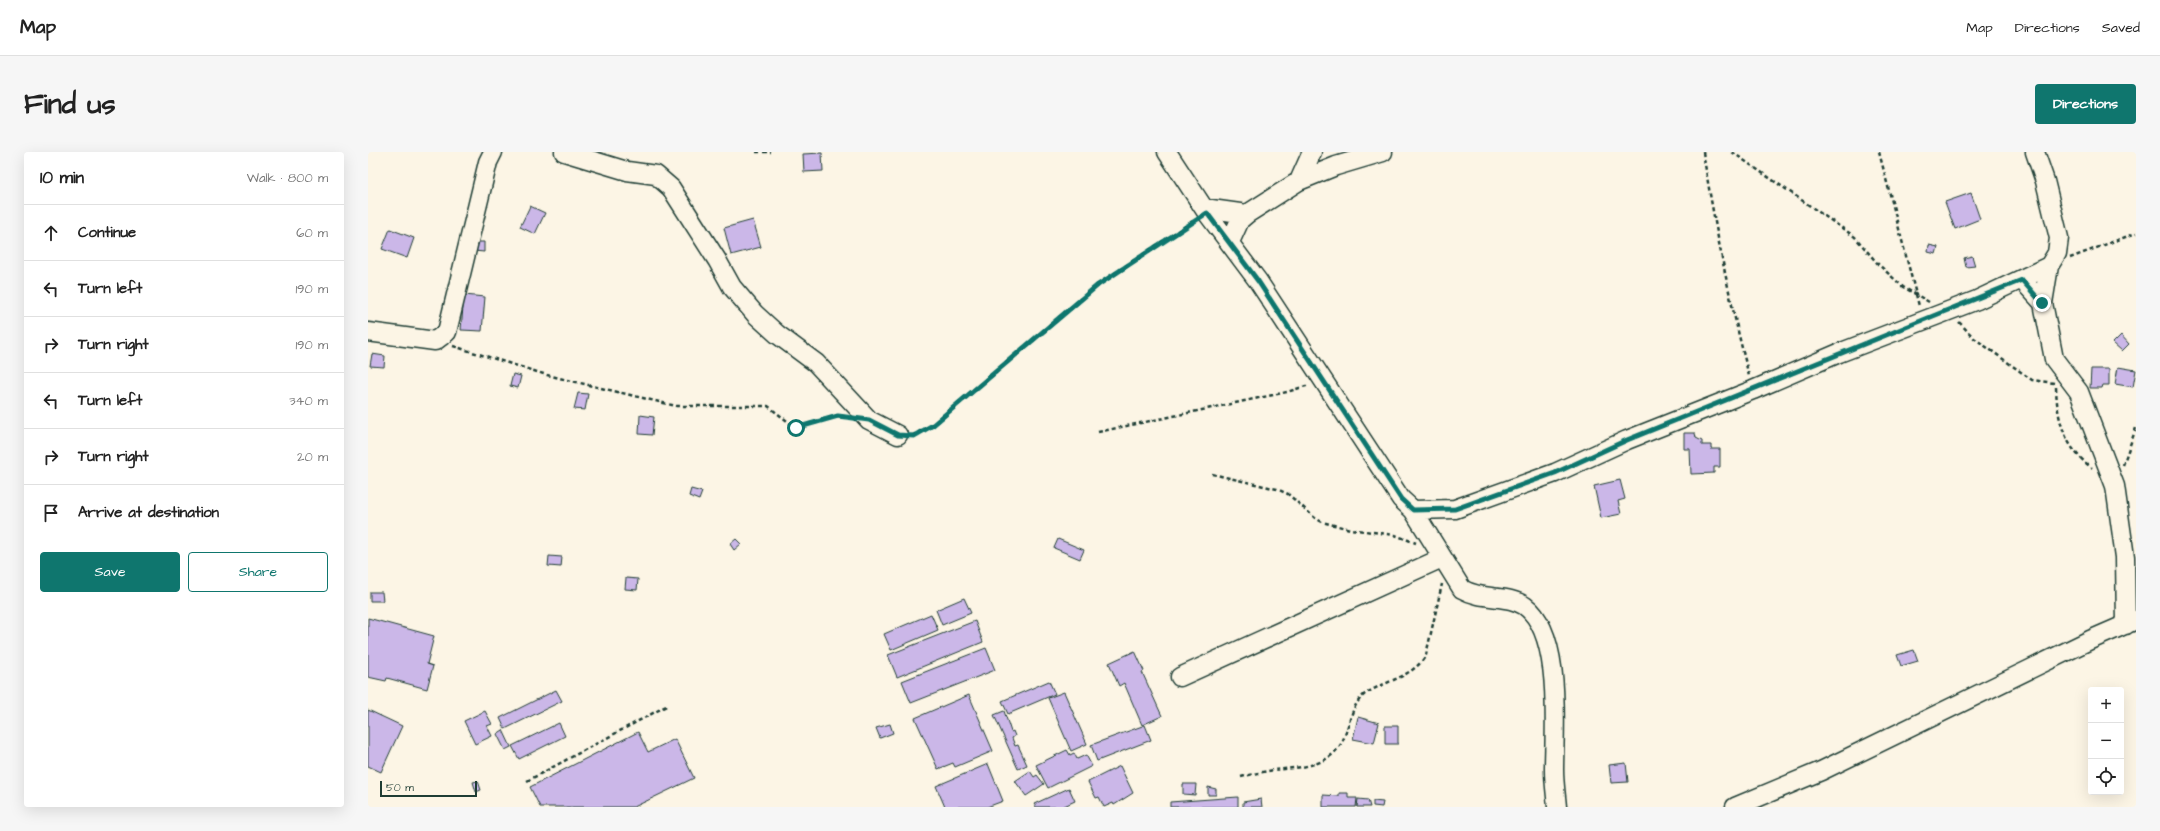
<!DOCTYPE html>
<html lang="en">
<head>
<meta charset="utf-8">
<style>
	body { margin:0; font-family:"Architects Daughter",sans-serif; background:#f6f6f6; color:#222 }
	.controls { position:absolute; right:12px; bottom:12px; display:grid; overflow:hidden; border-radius:4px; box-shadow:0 4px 16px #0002 }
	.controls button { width:36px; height:36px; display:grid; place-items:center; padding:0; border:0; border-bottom:1px solid #e0e0e0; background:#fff; color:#222; font:20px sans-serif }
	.scale { position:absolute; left:12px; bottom:10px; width:97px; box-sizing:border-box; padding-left:4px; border:2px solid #1f3d34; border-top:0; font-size:11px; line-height:14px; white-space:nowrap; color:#1f3d34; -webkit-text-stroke:3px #fcf5e5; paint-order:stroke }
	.stop { position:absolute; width:12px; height:12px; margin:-9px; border:3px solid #0f766e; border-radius:50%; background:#fff }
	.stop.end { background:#0f766e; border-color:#fff; box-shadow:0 1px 4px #0008 }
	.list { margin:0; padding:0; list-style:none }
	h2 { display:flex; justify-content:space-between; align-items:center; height:52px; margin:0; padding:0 16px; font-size:17px }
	h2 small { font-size:13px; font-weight:400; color:#767676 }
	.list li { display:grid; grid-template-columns:26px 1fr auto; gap:12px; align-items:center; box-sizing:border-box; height:56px; padding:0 16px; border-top:1px solid #e0e0e0 }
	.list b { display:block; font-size:15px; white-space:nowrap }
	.list em { font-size:13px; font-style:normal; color:#767676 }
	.actions { display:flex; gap:8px; padding:12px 16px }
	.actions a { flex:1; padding:9px 0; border:1px solid #0f766e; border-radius:4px; text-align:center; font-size:14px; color:#0f766e }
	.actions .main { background:#0f766e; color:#fff }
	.icon { flex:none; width:22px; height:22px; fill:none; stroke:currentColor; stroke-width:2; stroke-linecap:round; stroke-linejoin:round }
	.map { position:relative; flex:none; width:1768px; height:655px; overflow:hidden; border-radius:4px }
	header { display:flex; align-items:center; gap:24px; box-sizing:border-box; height:56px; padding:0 20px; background:#fff; border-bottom:1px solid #e0e0e0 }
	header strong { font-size:19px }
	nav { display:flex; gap:22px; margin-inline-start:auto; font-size:14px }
	.intro { display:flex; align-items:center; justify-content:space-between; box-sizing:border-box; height:96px; padding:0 24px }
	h1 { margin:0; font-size:28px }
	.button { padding:10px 18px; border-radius:4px; background:#0f766e; color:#fff; font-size:14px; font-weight:700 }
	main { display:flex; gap:24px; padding:0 24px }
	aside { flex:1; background:#fff; border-radius:4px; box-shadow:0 4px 16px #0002 }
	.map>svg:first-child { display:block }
	.building { fill:#cbb7e8; stroke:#1f3d34 }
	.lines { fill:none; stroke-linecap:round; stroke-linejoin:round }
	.minor-casing { stroke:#1f3d34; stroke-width:21 }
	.path { stroke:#1f3d34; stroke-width:2.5; stroke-dasharray:4 3; stroke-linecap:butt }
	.minor { stroke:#fcf5e5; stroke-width:18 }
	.route { stroke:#0f766e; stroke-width:5 }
</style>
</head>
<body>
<header>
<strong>Map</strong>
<nav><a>Map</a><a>Directions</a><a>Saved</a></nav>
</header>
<div class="intro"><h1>Find us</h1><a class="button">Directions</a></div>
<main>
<aside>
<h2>10 min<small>Walk · 800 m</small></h2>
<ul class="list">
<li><svg class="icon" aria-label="ahead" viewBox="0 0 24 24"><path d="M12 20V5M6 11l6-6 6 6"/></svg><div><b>Continue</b></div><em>60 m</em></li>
<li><svg class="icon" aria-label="left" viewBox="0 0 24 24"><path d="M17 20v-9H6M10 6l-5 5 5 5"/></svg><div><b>Turn left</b></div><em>190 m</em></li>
<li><svg class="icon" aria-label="right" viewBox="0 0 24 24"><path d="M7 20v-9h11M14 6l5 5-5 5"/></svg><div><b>Turn right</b></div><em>190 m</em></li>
<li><svg class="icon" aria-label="left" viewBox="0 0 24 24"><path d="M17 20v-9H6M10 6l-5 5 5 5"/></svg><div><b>Turn left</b></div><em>340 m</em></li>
<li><svg class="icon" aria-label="right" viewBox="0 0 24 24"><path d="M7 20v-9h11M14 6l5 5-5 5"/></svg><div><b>Turn right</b></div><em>20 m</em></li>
<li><svg class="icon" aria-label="arrive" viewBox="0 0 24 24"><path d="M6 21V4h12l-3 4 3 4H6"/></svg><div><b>Arrive at destination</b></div></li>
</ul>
<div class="actions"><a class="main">Save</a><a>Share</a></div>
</aside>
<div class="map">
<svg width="1768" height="655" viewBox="0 0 1768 655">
	<rect width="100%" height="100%" fill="#fcf5e5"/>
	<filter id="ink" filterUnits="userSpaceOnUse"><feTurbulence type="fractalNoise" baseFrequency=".025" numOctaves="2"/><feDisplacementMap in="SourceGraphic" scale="8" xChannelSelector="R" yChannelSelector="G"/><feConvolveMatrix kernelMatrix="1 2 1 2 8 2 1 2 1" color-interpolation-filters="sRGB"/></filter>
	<g filter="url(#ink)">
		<path class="building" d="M454,1L455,19L436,20L435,2Z
			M1603,41L1612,67L1587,77L1577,50Z
			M162,54L177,61L167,82L152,75Z
			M385,68L393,95L363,103L356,76Z
			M22,77L46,86L39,106L14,97Z
			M106,90H116V100L106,99Z
			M1561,93L1570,95L1568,102L1560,100Z
			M1604,104L1607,114L1598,115L1596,106Z
			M96,143L117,145L114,179L93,178Z
			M1753,183L1761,192L1754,199L1745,191Z
			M4,202L17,204L16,215L2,214Z
			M1750,215L1768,218L1765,235L1747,232Z
			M1723,217H1741V233H1735L1734,236H1722Z
			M145,222L153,224L150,236L142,234Z
			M210,241L220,242L217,258L206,257Z
			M272,263L286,265L284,283L271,282Z
			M1316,281H1327L1328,286L1334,289V293H1343V297H1352V315H1346V321L1323,322L1322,297H1316Z
			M1252,328L1257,347L1250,349L1253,362L1233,366L1226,334Z
			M323,337L334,340L331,348L321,344Z
			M368,387L373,392L366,398L362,392Z
			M690,387L716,398L712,407L686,396Z
			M181,404L194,405L193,415L180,414Z
			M258,426L270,427L269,438L257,437Z
			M2,440H14L15,449H2Z
			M596,446L603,461L574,473L568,458Z
			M563,462L570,478L523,498L516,482Z
			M0,466L66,484L59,512L65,514L59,537L19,526L18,529L0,525Z
			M607,469L615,490L529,525L520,503Z
			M618,496L627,518L543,551L534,529Z
			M1546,498L1550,509L1533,514L1529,503Z
			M767,499L776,519L774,520L794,564L774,573L756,531L751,534L741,511Z
			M681,529L687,542L640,562L634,549Z
			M188,538L194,549L137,577L132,566Z
			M696,540L719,592L703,599L680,546Z
			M601,543L625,599L587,615L585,611L570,617L547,566Z
			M0,558L34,574L13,620L0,614Z
			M117,559L124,572L119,574L124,584L107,592L96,569Z
			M636,559L643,580L645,579L647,584L644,586L647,594L650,593L659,613L650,617L626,563Z
			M990,565L1011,571L1006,591L985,587Z
			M191,571L197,584L151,607L144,594Z
			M522,572L525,581L512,586L508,576Z
			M777,573L783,588L729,609L723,593Z
			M1017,574H1030V592H1017Z
			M135,578L143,595L137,598L129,582Z
			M270,580L280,600L307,587L326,626L266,655H172L162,635Z
			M699,598L702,603L706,601L709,607L718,603L724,614L680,636L668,613Z
			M1258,611L1260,630L1243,631L1241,613Z
			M620,612L635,649L619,655H577L568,634Z
			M752,614L765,641L746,653L745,651L736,655L731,645L728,646L720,630Z
			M662,619L666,625L669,623L676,632L658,644L647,629Z
			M110,629L113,638L108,640L105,630Z
			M815,632H828L827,643L815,642Z
			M840,635L848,637V643H840Z
			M701,636L707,649L694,655H668L666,652Z
			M971,641H980V646H989L988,655H955V643L971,644Z
			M870,645V655H802V650Z
			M893,647L894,655H875V650Z
			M990,647L1000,648L1002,655H989Z
			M1005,649L1015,650L1014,655L1005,654Z"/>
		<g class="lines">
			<defs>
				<path id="minor" d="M196,0L259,19L288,23L303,36L349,108L364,135L387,162L409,182L448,211L501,268L530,283
					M799,0L839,61L890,129L1033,347L1045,358L1087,357L1187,321L1259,288L1385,238L1471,201L1609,148L1681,114L1689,101L1691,86L1677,29L1667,0
					M931,29L968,14L1015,0
					M836,56L879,62
					M862,90L872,68L879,62L931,29L944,0
					M1654,128L1675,151L1686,207L1711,240L1747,334L1757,405L1758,473
					M1675,151L1681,114
					M0,180L67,189L79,180L120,10L125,0
					M1045,358L1094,437C1115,449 1140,442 1157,454C1195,482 1186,577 1186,618C1186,631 1188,643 1189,655
					M812,525L1074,406
					M1367,655L1453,619L1722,488L1768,468"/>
			</defs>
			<use href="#minor" class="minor-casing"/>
			<path class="path" d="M388,0H403
				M1335,0C1347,76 1362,150 1381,224
				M1364,0L1487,85L1510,112L1535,135L1561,150
				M1511,0L1551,154
				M1702,106L1768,81
				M1591,170L1606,186L1664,228L1686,231
				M85,194L179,223L308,254H400L428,276L469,264L477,265
				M1688,235C1689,268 1696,295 1724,316
				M730,280L919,240L941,233
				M544,284L565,273L730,133L827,68
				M1755,313L1768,276
				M844,322L909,337L920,342L947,366L954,370L982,377L1027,383L1048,391
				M873,625C884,622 895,620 906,618C935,615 966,615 977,583C982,569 985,551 997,542C1016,529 1046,525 1058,503L1074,432
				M159,629L300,553"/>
			<use href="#minor" class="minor"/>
		</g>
	</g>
	<g class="lines" filter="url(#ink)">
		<path class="route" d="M428,276L470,264L501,268L530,283L546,284L565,273L730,133L839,61L890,129L1033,347L1045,358L1087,357L1187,321L1259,288L1654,128L1674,151"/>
	</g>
</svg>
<div class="controls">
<button>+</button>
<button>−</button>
<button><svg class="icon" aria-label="locate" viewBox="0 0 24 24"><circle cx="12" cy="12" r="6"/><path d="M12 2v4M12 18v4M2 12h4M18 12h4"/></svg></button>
</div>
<div class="scale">50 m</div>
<div class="stop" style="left:428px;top:276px"></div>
<div class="stop end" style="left:1674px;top:151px"></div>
</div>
</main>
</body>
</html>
